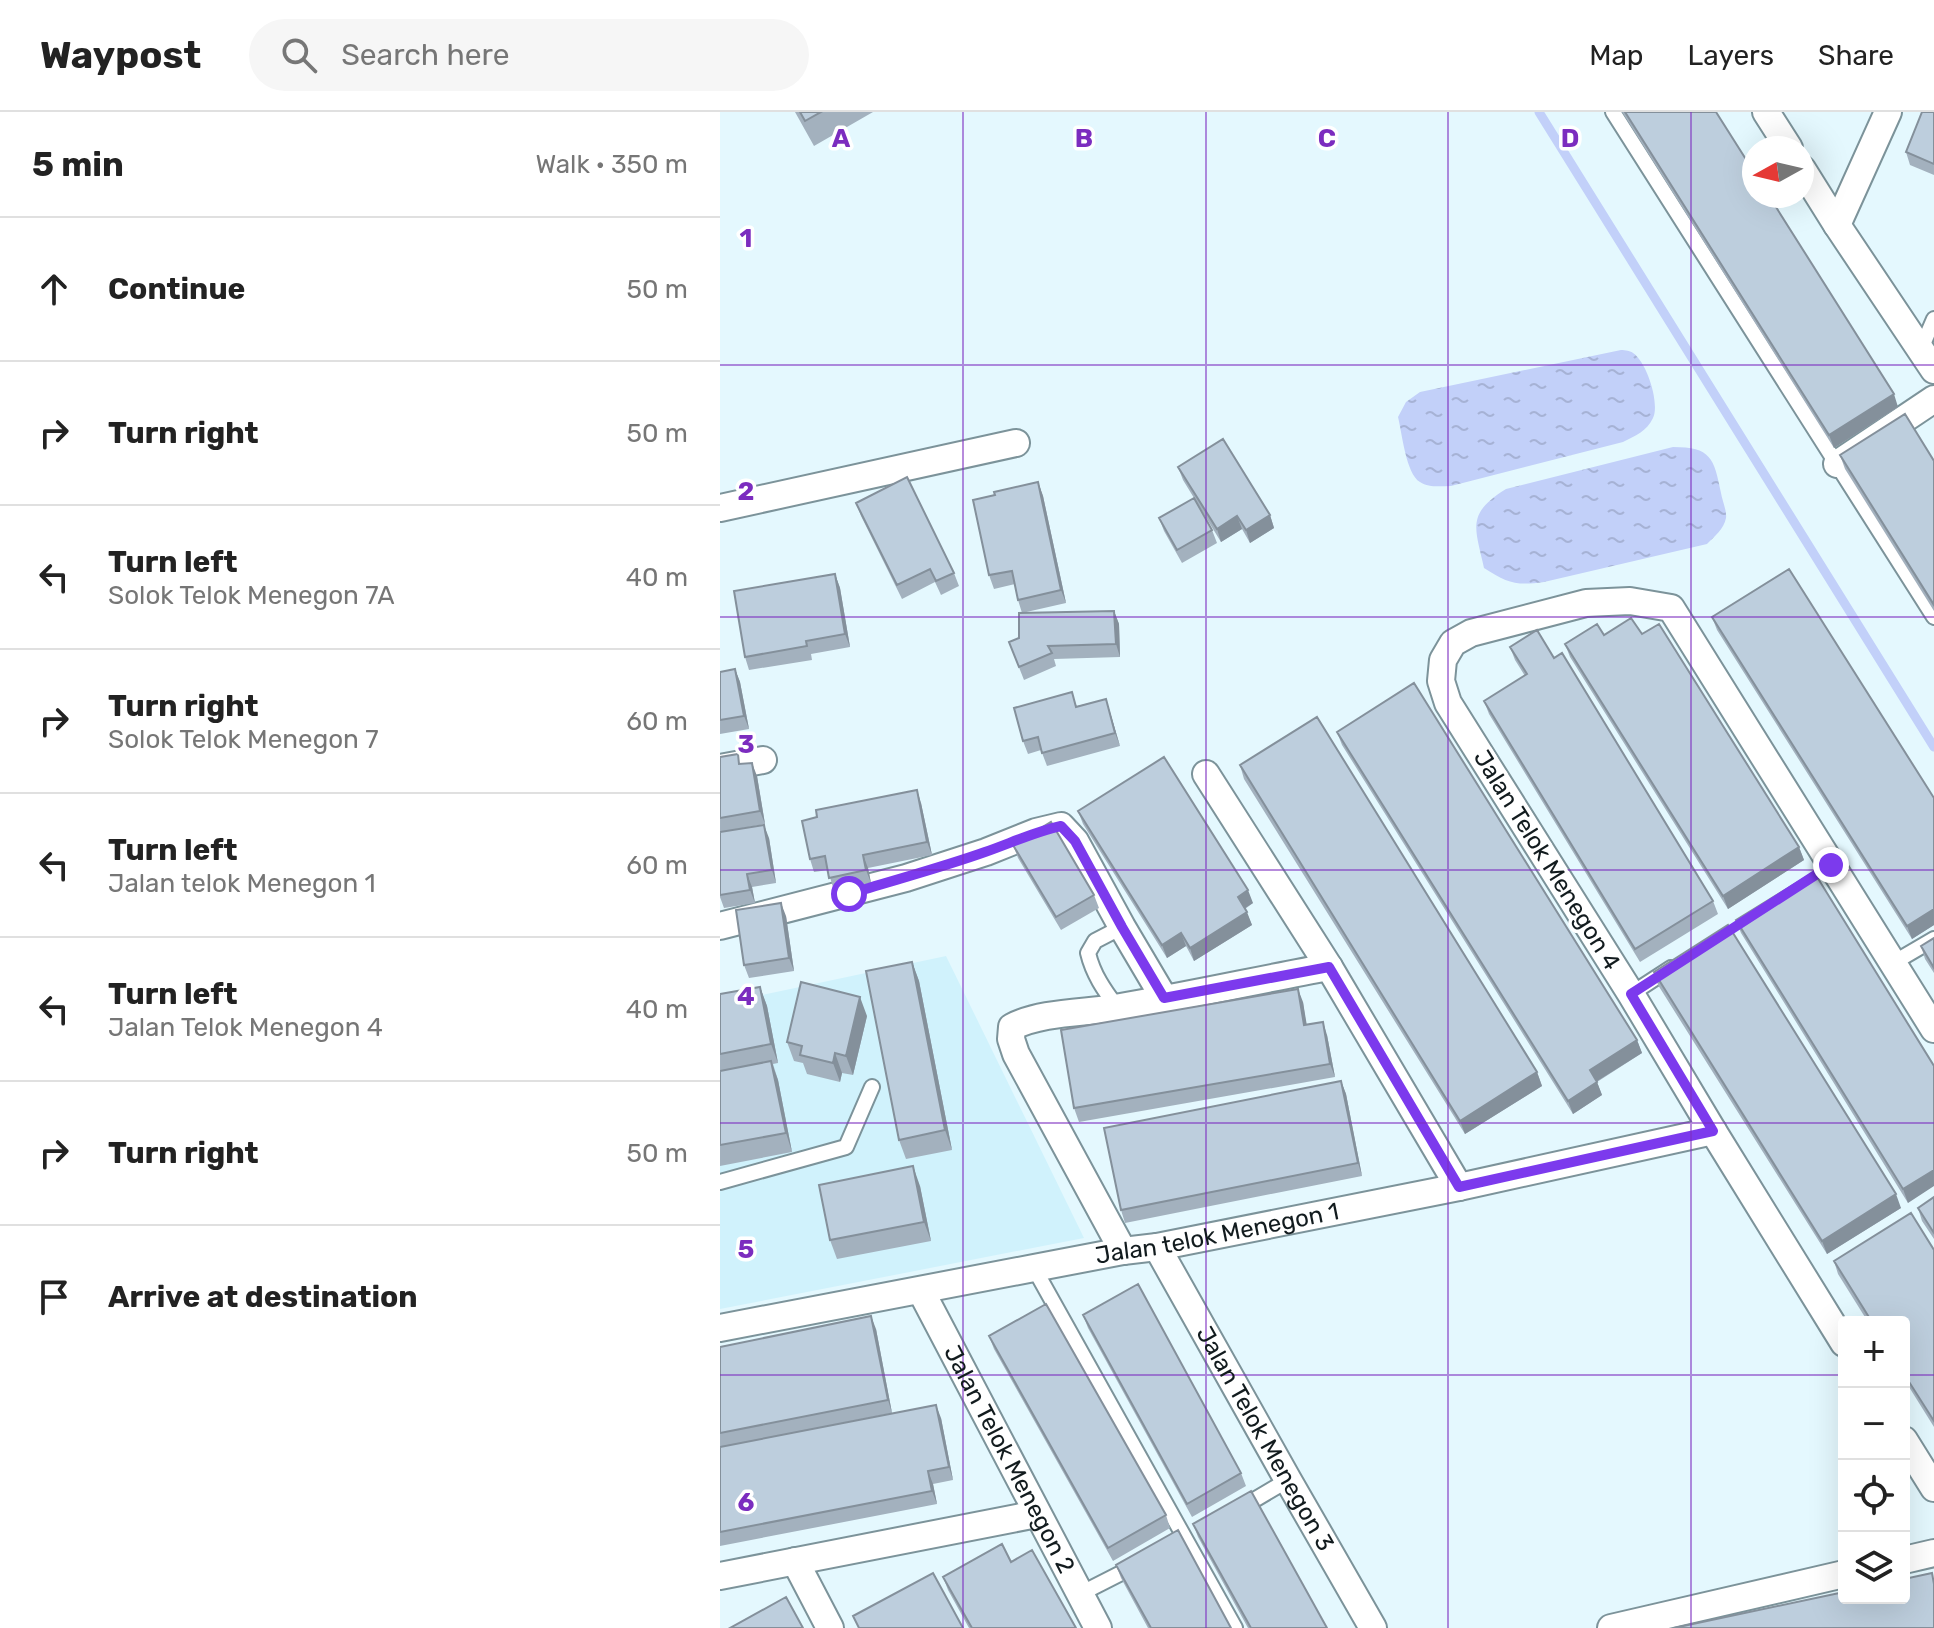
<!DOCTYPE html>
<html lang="en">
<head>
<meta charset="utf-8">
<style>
	body { margin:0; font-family:Rubik,sans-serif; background:#f6f6f6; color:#222 }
	.controls { position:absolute; right:24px; bottom:24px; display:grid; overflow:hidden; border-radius:8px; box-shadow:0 8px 32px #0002 }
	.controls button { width:72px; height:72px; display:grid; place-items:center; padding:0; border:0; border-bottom:2px solid #e0e0e0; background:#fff; color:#222; font:40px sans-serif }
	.compass { position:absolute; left:1022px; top:24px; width:72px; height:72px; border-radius:50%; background:#fff; box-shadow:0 8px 32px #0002; rotate:262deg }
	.stop { position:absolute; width:24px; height:24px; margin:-18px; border:6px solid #7c3aed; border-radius:50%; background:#fff }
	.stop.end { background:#7c3aed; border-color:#fff; box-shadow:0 2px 8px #0008 }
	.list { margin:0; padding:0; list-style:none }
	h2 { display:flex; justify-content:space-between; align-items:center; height:104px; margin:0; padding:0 32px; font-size:34px }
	h2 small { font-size:26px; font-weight:400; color:#767676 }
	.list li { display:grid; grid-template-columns:52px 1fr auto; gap:24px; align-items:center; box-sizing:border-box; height:144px; padding:0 32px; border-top:2px solid #e0e0e0 }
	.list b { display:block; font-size:30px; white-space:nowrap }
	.list p { margin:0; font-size:26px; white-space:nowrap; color:#767676 }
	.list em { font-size:26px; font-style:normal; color:#767676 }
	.icon { flex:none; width:44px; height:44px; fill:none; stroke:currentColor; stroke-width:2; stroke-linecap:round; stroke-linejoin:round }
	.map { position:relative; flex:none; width:1214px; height:1516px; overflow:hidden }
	header { display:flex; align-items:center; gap:48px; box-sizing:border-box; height:112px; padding:0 40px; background:#fff; border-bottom:2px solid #e0e0e0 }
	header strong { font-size:38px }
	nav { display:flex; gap:44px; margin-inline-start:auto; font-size:28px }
	.search { width:560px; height:72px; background:#f6f6f6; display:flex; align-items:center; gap:20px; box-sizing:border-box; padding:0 28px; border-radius:44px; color:#767676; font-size:30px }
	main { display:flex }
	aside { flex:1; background:#fff }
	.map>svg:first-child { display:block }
	.built { fill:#d0f2fc }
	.water { fill:url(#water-ripples) }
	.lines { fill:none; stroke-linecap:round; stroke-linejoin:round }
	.stream { stroke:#c2d0f9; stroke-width:9 }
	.lane-casing { stroke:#7c939a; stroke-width:18 }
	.street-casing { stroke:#7c939a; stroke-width:30 }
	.lane { stroke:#fff; stroke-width:14 }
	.street { stroke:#fff; stroke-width:26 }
	.wall { fill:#a3b1be }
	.shaded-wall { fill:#84909b }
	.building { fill:#bdcedd; stroke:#84909b; stroke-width:2 }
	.route { stroke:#7c3aed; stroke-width:10 }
	.grid { fill:none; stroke:#7b2cbf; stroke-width:2; stroke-opacity:0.55 }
	.labels { text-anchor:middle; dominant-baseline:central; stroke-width:7; stroke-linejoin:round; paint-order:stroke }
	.street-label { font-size:24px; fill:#121b1e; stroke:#fff }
	.grid-label { font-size:26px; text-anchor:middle; font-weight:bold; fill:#7b2cbf; stroke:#fff; stroke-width:7; stroke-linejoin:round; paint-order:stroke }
</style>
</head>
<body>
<header>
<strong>Waypost</strong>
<div class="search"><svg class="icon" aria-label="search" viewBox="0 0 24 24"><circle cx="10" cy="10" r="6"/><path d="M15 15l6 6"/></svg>Search here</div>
<nav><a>Map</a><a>Layers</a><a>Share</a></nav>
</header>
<main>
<aside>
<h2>5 min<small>Walk · 350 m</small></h2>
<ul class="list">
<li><svg class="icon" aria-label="ahead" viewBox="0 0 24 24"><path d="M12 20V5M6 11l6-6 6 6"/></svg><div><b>Continue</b></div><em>50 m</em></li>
<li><svg class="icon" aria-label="right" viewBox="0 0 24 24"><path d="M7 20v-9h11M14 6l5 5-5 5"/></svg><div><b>Turn right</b></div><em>50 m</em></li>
<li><svg class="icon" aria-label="left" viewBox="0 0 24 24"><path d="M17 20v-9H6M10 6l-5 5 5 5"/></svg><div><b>Turn left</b><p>Solok Telok Menegon 7A</p></div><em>40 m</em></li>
<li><svg class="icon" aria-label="right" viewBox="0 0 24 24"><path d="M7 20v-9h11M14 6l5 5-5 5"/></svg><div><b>Turn right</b><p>Solok Telok Menegon 7</p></div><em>60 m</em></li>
<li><svg class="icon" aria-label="left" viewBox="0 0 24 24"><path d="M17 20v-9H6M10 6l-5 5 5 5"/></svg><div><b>Turn left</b><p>Jalan telok Menegon 1</p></div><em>60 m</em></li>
<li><svg class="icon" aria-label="left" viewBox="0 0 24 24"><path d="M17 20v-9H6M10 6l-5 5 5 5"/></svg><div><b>Turn left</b><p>Jalan Telok Menegon 4</p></div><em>40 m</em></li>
<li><svg class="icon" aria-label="right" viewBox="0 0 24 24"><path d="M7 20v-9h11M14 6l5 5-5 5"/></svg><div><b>Turn right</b></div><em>50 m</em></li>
<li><svg class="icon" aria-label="arrive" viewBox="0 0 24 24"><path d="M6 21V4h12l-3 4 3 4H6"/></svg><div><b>Arrive at destination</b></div></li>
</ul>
</aside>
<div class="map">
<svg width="1214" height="1516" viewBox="0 0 1214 1516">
	<defs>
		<pattern id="water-ripples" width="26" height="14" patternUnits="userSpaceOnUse" patternTransform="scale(2)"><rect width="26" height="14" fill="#c2d0f9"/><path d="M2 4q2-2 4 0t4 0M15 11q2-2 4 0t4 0" fill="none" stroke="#a6b2d5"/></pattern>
	</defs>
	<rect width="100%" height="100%" fill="#e4f8fe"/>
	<path class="built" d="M226,844L364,1126L0,1197V892Z"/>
	<path class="water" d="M901,238C905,238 911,239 913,241C927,250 940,292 933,306C927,319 915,324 903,330L731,374C721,374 709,376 700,370C686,362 682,321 678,305L686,290L700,280Z
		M953,335C991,335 994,346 1001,381C1002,388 1007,399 1006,406C1004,417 994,425 987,432L824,470C796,474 787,471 764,456C755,415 746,402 786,377Z"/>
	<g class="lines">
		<path class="stream" d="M819,0L1214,635"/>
		<defs>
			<path id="lane" d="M893,0L1214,505
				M1201,237L1214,207
				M1173,851L1214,827
				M911,882L951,856
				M397,895C384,878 373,862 368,841L375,829L402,815
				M0,1070L126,1035L152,975
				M314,1156L515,1516
				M519,1397L568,1368
				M360,1482L417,1453"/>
			<g id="street">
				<path d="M1046,0L1069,36"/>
				<path d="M1082,57L1117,113L1214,258"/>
				<path d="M1117,113L1168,0"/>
				<path d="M1117,352L1214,287"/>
				<path d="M0,396L296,331"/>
				<path d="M0,656L43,648"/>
				<path d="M486,662L609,855L739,1075"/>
				<path d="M0,814L186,766L266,740L316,720L341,714L355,729L402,815L444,886"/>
				<path id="s1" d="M437,1135L568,1368L653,1516"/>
				<path d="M403,1139L296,942L291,927L292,915C321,900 363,901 395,896C467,884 538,868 609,855"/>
				<path id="s2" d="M201,1179L378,1516"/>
				<path id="s3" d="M0,1216L314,1156L403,1139L437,1135L739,1075L993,1019"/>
				<path d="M1124,1231L993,1019L911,882L728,591L721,569L723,548L733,531L751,521L866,491L910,489L951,496L1214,917"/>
				<path d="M1184,1328L1214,1376"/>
				<path d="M1184,1448L1214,1441"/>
				<path d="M75,1449L110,1516"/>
				<path d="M0,1464L317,1402"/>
				<path d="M891,1516L1124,1462"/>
			</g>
		</defs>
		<use href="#lane" class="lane-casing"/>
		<use href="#street" class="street-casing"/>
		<use href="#lane" class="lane"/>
		<use href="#street" class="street"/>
	</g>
	<path class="wall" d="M75,0H153L94,34Z
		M902,0H996L1178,295L1114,336Z
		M1214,0V63L1190,53L1186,40Z
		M1120,343L1214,349V499L1125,357Z
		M458,355L550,403L554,416L530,431L522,417L501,430L463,368Z
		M318,370L323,384L346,491L302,501L298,488L295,472L274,477L269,463L275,383Z
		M136,391L234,461L239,474L221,483L215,470L182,487L141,404Z
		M439,406L492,418L497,431L462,451L444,419Z
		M115,462L120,476L130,535L91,542L92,548L29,558L25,545Z
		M394,499L399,512L400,545L334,547L336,554L304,568L289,530Z
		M992,505L1214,686V813L1192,827L997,518Z
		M922,522L1079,735L1084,748L1008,797L850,545L845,532L884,523Z
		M790,535L834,546L993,789L998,802L920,850L769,602L764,589L805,564L795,548Z
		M15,557L20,570L29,617L0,622V560Z
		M386,587L400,634L327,654L321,638L308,642L303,629L357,594Z
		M617,620L917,928L922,941L877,970L882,983L853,1002L622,633Z
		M0,645L21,652L37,664L45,712L0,720Z
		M520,653L817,960L822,974L745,1022L524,667Z
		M201,691L212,743L148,756L151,771L114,779L108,758L94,760L90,747Z
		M358,699L533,791L525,797L532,813L474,849L466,834L447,846L363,712Z
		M0,720L49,726L56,771L32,775L35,791L4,796L0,785Z
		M293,733L374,783L379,796L341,818L298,746Z
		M66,804L74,859L29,866L24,853Z
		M1016,808L1214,954L1188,1091L1021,821Z
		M1214,826V861L1205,847L1201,834Z
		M192,850L199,869L232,1038L186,1047L179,1028Z
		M934,860L1181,1096L1107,1142L938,873Z
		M40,875L47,894L58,951L53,952L58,968L72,1040L0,1054V882Z
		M583,890L586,912L607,923L615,965L359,1010L354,996Z
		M147,904L133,963L122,961L120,970L87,962L83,951L74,949L67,930Z
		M621,969L626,982L642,1064L405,1111L401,1098Z
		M200,1074L211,1129L117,1147L110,1128Z
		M1214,1085V1127L1202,1109L1198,1096Z
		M1214,1138V1315L1184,1267V1210H1148L1118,1162L1114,1149Z
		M363,1203L521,1361L526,1374L472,1405L368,1216Z
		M156,1217L172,1301L5,1334L221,1306L233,1368L213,1372L217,1392L0,1434V1235Z
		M269,1224L446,1403L450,1416L393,1449L274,1237Z
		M473,1412L607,1516H528L478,1425Z
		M291,1450L356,1516H249L228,1478L223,1465Z
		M396,1453L511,1516H428L401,1466Z"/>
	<path class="shaded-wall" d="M1174,282L1178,295L1114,336L1109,323Z
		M318,370L323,384L346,491L341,478Z
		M550,403L554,416L530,431L526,418Z
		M517,404L522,417L501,430L497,417Z
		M115,462L120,476L130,535L125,522Z
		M394,499L399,512L400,545L396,532Z
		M15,557L20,570L29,617L24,604Z
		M386,587L390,600L400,634L395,621Z
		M32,651L37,664L45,712L40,699Z
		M197,678L201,691L212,743L207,730Z
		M44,713L49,726L56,771L52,758Z
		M1079,735L1084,748L1008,797L1003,784Z
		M143,743L148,756L151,771L146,758Z
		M27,762L32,775L35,791L30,778Z
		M528,778L533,791L522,798L518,785Z
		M61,791L66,804L74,859L69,846Z
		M1214,797V813L1192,827L1187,814Z
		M527,800L532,813L474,849L470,836Z
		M461,821L466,834L447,846L442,833Z
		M192,850L199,869L232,1038L225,1018Z
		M40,875L47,894L58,951L51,932Z
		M578,877L583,890L589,926L584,913Z
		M140,885L147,904L133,963L126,944Z
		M603,910L607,923L615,965L610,952Z
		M917,928L922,941L874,971L870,958Z
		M115,941L122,961L120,970L113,951Z
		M51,949L58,968L72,1040L66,1021Z
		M817,960L822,974L745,1022L740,1009Z
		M621,969L626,982L642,1064L638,1051Z
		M877,970L882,983L853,1002L848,989Z
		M193,1054L200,1074L211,1129L204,1110Z
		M1214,1058V1074L1188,1091L1183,1077Z
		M1176,1082L1181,1096L1107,1142L1102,1129Z
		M151,1204L156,1217L172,1301L168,1288Z
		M216,1293L221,1306L233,1368L229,1355Z
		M208,1359L213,1372L217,1392L212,1379Z"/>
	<path class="building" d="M80,0H101L85,9Z
		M905,0H996L1034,60V84H1049L1174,282L1109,323Z
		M1202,0H1214V52L1186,40Z
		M1185,302L1214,349V493L1120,343Z
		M503,327L550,403L526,418L517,404L497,417L458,355Z
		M187,365L234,461L216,469L210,457L177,473L136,391Z
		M318,370L341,478L298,488L292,459L269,463L253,388L275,383L274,380Z
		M474,386L492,418L457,438L439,406Z
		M1069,457L1214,686V797L1187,814L992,505Z
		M115,462L125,522L86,529L87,534L25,545L14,479Z
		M394,499L396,532L328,534L332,541L299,555L289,530L299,526V501Z
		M911,506L922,522L939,512L1079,735L1003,784L845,532L877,512L884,523Z
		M817,518L834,546L842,541L993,789L915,837L764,589L807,562L790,535Z
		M15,557L24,604L0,608V560Z
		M694,571L917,928L870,958L877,970L848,989L617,620Z
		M352,580L356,595L386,587L395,621L322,641L318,625L303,629L294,596Z
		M597,605L817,960L740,1009L520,653Z
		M18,642L19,652L32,651L40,699L0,706V645Z
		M444,645L528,778L518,785L527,800L470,836L461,821L442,833L358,699Z
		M197,678L207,730L143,743L146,758L109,766L105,744L90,747L82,709L97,705L96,698Z
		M331,710L374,783L336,805L293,733Z
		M44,713L52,758L27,762L30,778L0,783V720Z
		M1094,760L1214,954V1058L1183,1077L1016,808Z
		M61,791L69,846L24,853L16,798Z
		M1008,813L1176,1082L1102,1129L934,860Z
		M1214,826V856L1201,834Z
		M192,850L225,1018L179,1028L146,859Z
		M81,870L140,885L126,944L115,941L113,951L80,943L82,934L67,930Z
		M40,875L51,932L0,942V882Z
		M578,877L584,913L603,910L610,952L354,996L341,918Z
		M51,949L66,1021L0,1033V959Z
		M621,969L638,1051L401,1098L384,1016Z
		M193,1054L204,1110L110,1128L99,1073Z
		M1214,1085V1121L1198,1096Z
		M1191,1101L1214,1138V1309L1184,1262V1210H1152L1114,1149Z
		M418,1172L521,1361L467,1392L363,1203Z
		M326,1192L446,1403L388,1436L269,1224Z
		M151,1204L168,1288L0,1321V1235Z
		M216,1293L229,1355L208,1359L212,1379L0,1420V1335Z
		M531,1379L607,1516H531L473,1412Z
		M458,1418L511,1516H431L396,1453Z
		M282,1432L291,1450L312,1438L356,1516H252L223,1465Z
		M213,1461L243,1516H139L133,1504Z
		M1212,1461L1214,1472V1516H954L1124,1480V1486H1184V1467Z
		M66,1485L83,1516H10Z"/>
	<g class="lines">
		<path class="route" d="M129,782C174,768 220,756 265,740C291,731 314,720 341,714L355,729L402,815L444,886L609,855L739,1075L993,1019L911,882L1111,753"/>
	</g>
	<path class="grid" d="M243,0V1516M486,0V1516M728,0V1516M971,0V1516M0,253H1214M0,505H1214M0,758H1214M0,1011H1214M0,1263H1124M1184,1263H1214"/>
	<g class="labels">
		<g class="street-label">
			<text transform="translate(827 748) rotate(58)">Jalan Telok Menegon 4</text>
			<text stroke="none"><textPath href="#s3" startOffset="506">Jalan telok Menegon 1</textPath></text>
			<text stroke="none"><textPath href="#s1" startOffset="220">Jalan Telok Menegon 3</textPath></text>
			<text stroke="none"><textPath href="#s2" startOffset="190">Jalan Telok Menegon 2</textPath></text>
		</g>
	</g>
	<g class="grid-label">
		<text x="121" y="35">A</text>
		<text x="364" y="35">B</text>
		<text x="607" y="35">C</text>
		<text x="850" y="35">D</text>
		<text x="26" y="135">1</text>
		<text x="26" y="388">2</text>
		<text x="26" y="641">3</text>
		<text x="26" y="893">4</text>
		<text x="26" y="1146">5</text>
		<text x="26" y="1399">6</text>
	</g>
</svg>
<div class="controls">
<button>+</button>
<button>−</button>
<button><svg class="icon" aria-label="locate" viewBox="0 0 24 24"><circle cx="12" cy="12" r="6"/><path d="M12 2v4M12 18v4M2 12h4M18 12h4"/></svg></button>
<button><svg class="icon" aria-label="layers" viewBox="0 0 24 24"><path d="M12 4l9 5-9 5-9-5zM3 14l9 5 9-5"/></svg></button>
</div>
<svg class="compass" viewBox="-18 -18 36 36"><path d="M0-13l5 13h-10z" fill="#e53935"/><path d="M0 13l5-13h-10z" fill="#767676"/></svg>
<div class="stop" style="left:129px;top:782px"></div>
<div class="stop end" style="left:1111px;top:753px"></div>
</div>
</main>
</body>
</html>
